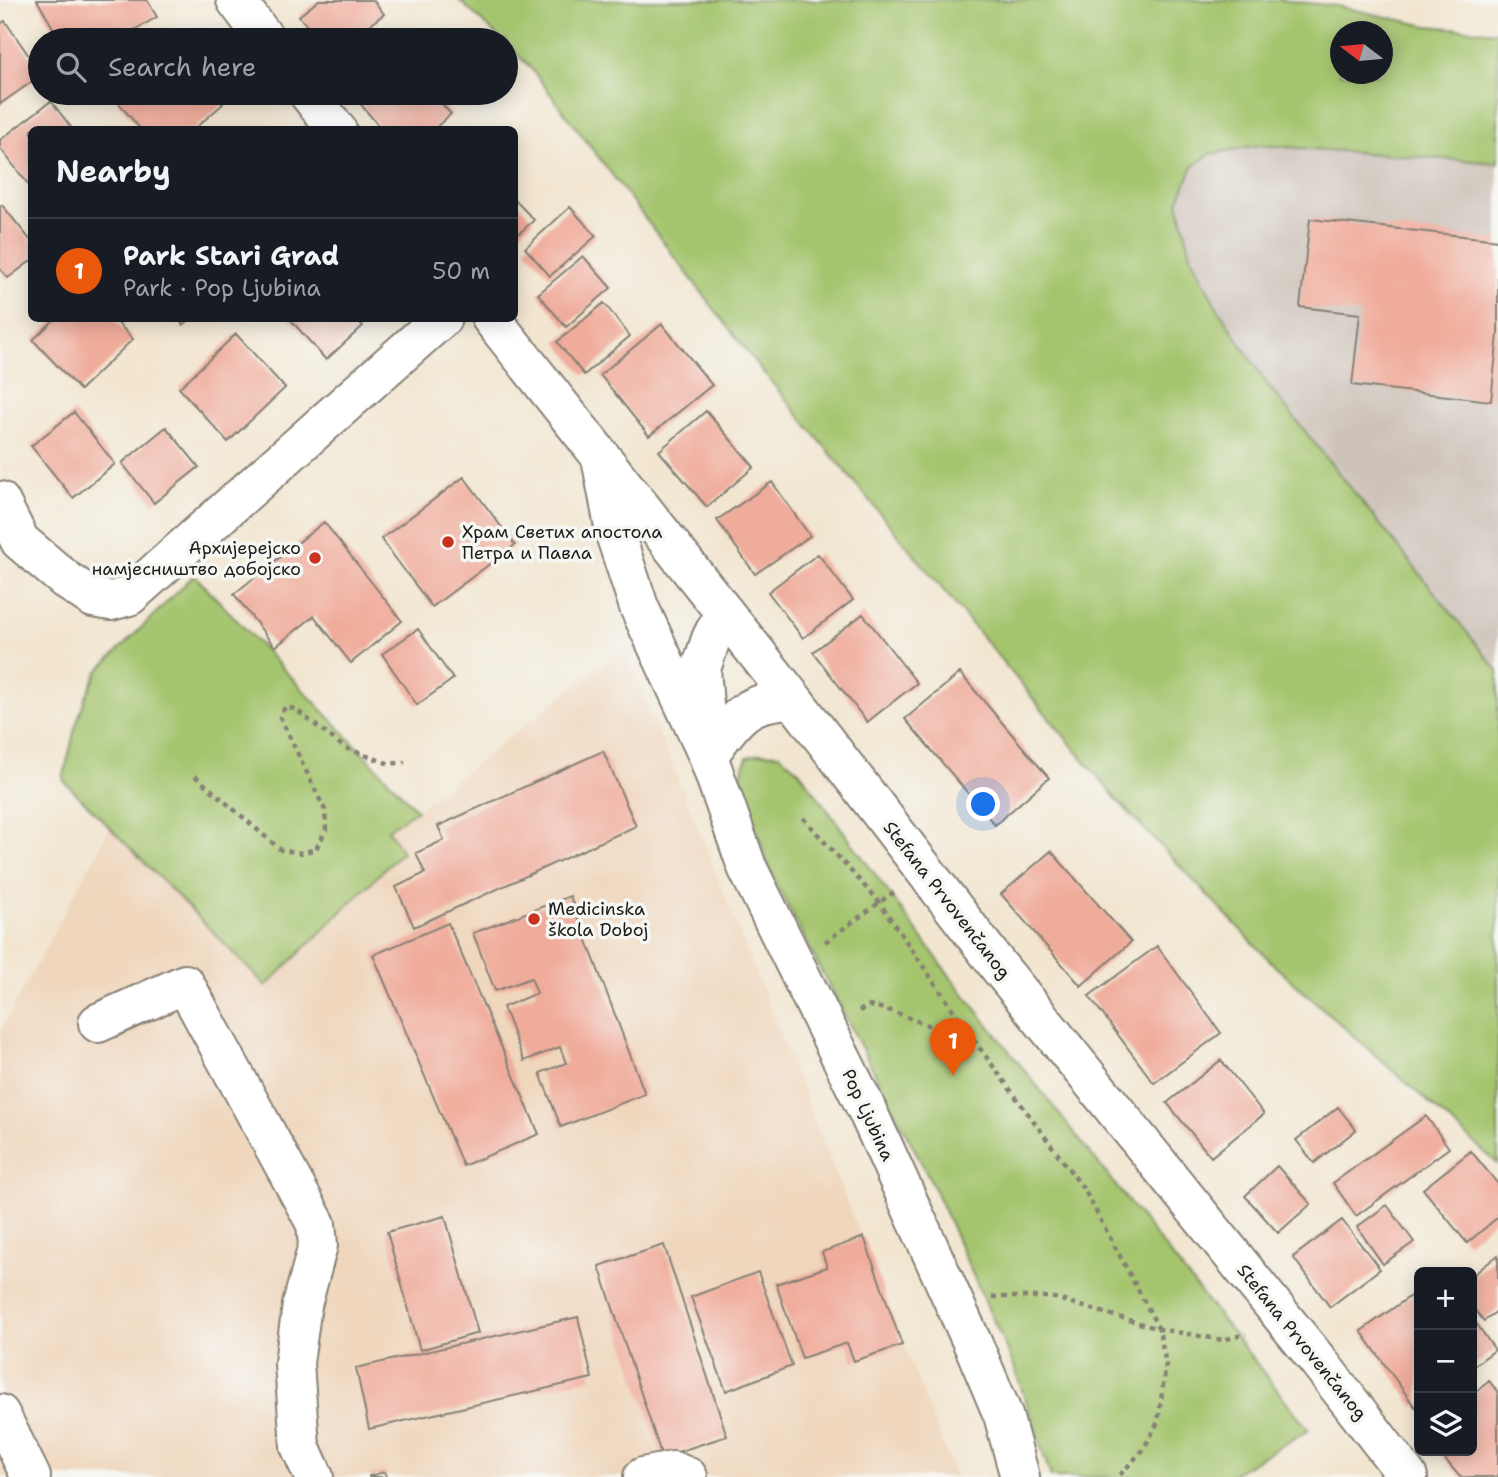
<!DOCTYPE html>
<html lang="en">
<head>
<meta charset="utf-8">
<style>
	body { margin:0; font-family:"Shantell Sans",sans-serif; background:#20242c; color:#f1f3f6 }
	.controls { position:absolute; right:21px; bottom:21px; display:grid; overflow:hidden; border-radius:10px; box-shadow:0 4px 18px #0003 }
	.controls button { width:63px; height:63px; display:grid; place-items:center; padding:0; border:0; border-bottom:2px solid #363941; background:#171b24; color:#f1f3f6; font:35px sans-serif }
	.compass { position:absolute; left:1330px; top:21px; width:63px; height:63px; border-radius:50%; background:#171b24; box-shadow:0 4px 18px #0003; rotate:286deg }
	.you { position:absolute; left:984px; top:805px; width:24px; height:24px; margin:-18px; border:5px solid #fff; border-radius:50%; background:#1a73e8; box-shadow:0 0 0 10px #1a73e833 }
	.badge { display:grid; place-items:center; width:46px; height:46px; border-radius:50%; background:#ea580c; color:#fff; font-size:23px; font-weight:700 }
	.pin { position:absolute; translate:-50% -58px; filter:drop-shadow(0 2px 4px #0008) }
	.pin::after { content:''; position:absolute; top:37px; width:24px; height:21px; background:inherit; clip-path:polygon(0 0,100% 0,50% 100%) }
	.list { margin:0; padding:0; list-style:none }
	h2 { display:flex; justify-content:space-between; align-items:center; height:91px; margin:0; padding:0 28px; font-size:30px }
	h2 small { font-size:23px; font-weight:400; color:#9ea1a6 }
	.list li { display:grid; grid-template-columns:46px 1fr auto; gap:21px; align-items:center; box-sizing:border-box; height:105px; padding:0 28px; border-top:2px solid #363941 }
	.list b { display:block; font-size:26px; white-space:nowrap }
	.list p { margin:0; font-size:23px; white-space:nowrap; color:#9ea1a6 }
	.list em { font-size:23px; font-style:normal; color:#9ea1a6 }
	.icon { flex:none; width:38px; height:38px; fill:none; stroke:currentColor; stroke-width:2; stroke-linecap:round; stroke-linejoin:round }
	.map { position:relative; flex:none; width:1498px; height:1477px; overflow:hidden }
	.search { position:absolute; background:#171b24; box-shadow:0 4px 18px #0003; left:28px; top:28px; width:490px; height:77px; display:flex; align-items:center; gap:18px; box-sizing:border-box; padding:0 24px; border-radius:38px; color:#9ea1a6; font-size:26px }
	.panel { position:absolute; background:#171b24; box-shadow:0 4px 18px #0003; left:28px; top:126px; width:490px; height:196px; border-radius:10px }
	.map>svg:first-child { display:block }
	.built { fill:#efd6bc }
	.industrial { fill:#cdc2b9 }
	.green { fill:#a4c46d; stroke:#607044; stroke-width:2; fill-rule:evenodd }
	.building { fill:#f0ac9b }
	.lines { fill:none; stroke-linecap:round; stroke-linejoin:round }
	.minor-casing { stroke:#878176; stroke-width:42 }
	.path { stroke:#878176; stroke-width:4.5; stroke-dasharray:5 5; stroke-linecap:butt }
	.minor { stroke:#fff; stroke-width:38 }
	.poi-dot { fill:#c8321e; stroke:#f6f6f2; stroke-width:2.5 }
	.labels { text-anchor:middle; dominant-baseline:central; stroke-width:7; stroke-linejoin:round; paint-order:stroke }
	.poi-label { font-size:18px; fill:#1c1c1c; stroke:#f6f6f2; text-anchor:start }
	.street-label { font-size:18px; fill:#1c1c1c; stroke:#f6f6f2 }
</style>
</head>
<body>
<div class="map">
<svg width="1498" height="1477" viewBox="0 0 1498 1477">
	<rect width="100%" height="100%" fill="#f6f6f2"/>
	<filter id="ink" filterUnits="userSpaceOnUse"><feTurbulence type="fractalNoise" baseFrequency=".0143" numOctaves="2"/><feDisplacementMap in="SourceGraphic" scale="14" xChannelSelector="R" yChannelSelector="G"/><feConvolveMatrix kernelMatrix="1 2 1 2 8 2 1 2 1" color-interpolation-filters="sRGB"/></filter>
	<filter id="wash" filterUnits="userSpaceOnUse"><feTurbulence type="fractalNoise" baseFrequency=".00686" numOctaves="4" result="noise"/><feDisplacementMap in="SourceGraphic" scale="28" xChannelSelector="R" yChannelSelector="G"/><feGaussianBlur stdDeviation="1.57" result="paint"/><feColorMatrix in="noise" values="0 0 0 0 0 0 0 0 0 0 0 0 0 0 0 0 0 1.4 0 .05"/><feComposite in="paint" operator="in"/></filter>
	<g filter="url(#wash)">
		<rect width="100%" height="100%" fill="#f2e6d1"/>
		<path class="built" d="M623,648L698,828L956,1477H0V1032L110,828L266,986L388,829L417,810Z"/>
		<path class="industrial" d="M1260,145L1498,163V671L1267,384L1215,304L1192,258L1178,202L1192,168L1209,154Z"/>
		<path class="green" d="M459,0H1280L1337,6L1427,26L1498,32V163L1260,145L1209,154L1192,168L1178,202L1192,258L1215,304L1267,384L1498,671V1164L1276,967L1117,800L754,361L529,66L506,44V40H502ZM1340,32H1382V74H1340Z
			M194,575L417,810L388,829L402,852L266,986L63,780L75,728L86,696L98,671Z
			M761,753L779,754L799,771L950,976L1309,1430L1227,1477H1051L1014,1366L929,1177L775,882L743,793L741,774L747,757Z"/>
		<g id="blocks">
			<path class="building" d="M37,0H147L157,17L117,40H60Z
				M319,0H373L384,14L350,40H318L299,16Z
				M5,21L40,72V76L0,104V24Z
				M126,93H213L223,104L193,130H141L117,101Z
				M355,93H432L451,114L433,130H382L353,95Z
				M51,101L73,130H32V189L0,148V140Z
				M514,199L534,220L514,238Z
				M2,205L32,242V260L8,278L0,269V206Z
				M570,207L596,236L550,276L525,248Z
				M1310,219L1498,240V334L1491,401L1352,385L1360,314L1300,307Z
				M583,256L611,288L566,327L538,294Z
				M604,303L630,336L584,375L557,342Z
				M56,318H113L133,339L80,390L33,340Z
				M178,318H192L183,325Z
				M289,318H356L363,326L326,360Z
				M662,324L712,385L649,436L600,375Z
				M236,334L285,388L228,442L179,388Z
				M706,411L754,467L707,507L659,451Z
				M74,412L115,464L73,498L31,446Z
				M166,427L199,467L154,503L122,463Z
				M464,477L515,545L432,607L381,539Z
				M772,482L810,536L755,574L717,520Z
				M324,522L402,621L351,663L314,616L275,647L234,594Z
				M818,554L853,600L803,638L768,592Z
				M863,614L917,683L867,722L813,652Z
				M418,629L453,679L417,705L382,654Z
				M960,673L1049,778L995,825L905,719Z
				M603,751L636,826L414,927L396,887L425,873L416,853L444,840L438,826Z
				M1051,851L1131,942L1081,986L1001,894Z
				M570,896L645,1094L561,1127L540,1073L566,1063L560,1047L524,1061L503,1007L537,993L531,978L495,991L473,933Z
				M448,923L539,1134L463,1166L373,955Z
				M1157,946L1221,1033L1154,1083L1089,996Z
				M1221,1060L1264,1114L1211,1157L1167,1103Z
				M1338,1107L1356,1130L1314,1163L1296,1140Z
				M1426,1116L1449,1148L1356,1216L1333,1183Z
				M1471,1151L1498,1184V1217L1467,1243L1423,1189Z
				M1277,1166L1311,1204L1278,1233L1245,1196Z
				M1387,1205L1414,1242L1383,1264L1357,1227Z
				M445,1216L478,1333L420,1350L387,1232Z
				M1342,1220L1380,1269L1330,1307L1293,1257Z
				M864,1237L902,1345L854,1361L847,1343L802,1358L776,1284L827,1267L822,1252Z
				M664,1245L727,1436L662,1457L599,1266Z
				M1498,1255V1310L1484,1321L1472,1306V1276Z
				M758,1272L792,1366L726,1391L691,1297Z
				M1419,1290V1404L1415,1407L1361,1331Z
				M578,1317L592,1378L369,1429L356,1368Z
				M1472,1317L1495,1350L1472,1367Z
				M1489,1381L1498,1392V1477H1460L1438,1451H1472V1395Z
				M385,1472L386,1477H369V1476Z"/>
		</g>
	</g>
	<g filter="url(#ink)">
		<use href="#blocks" fill-opacity="0" stroke="#878176" stroke-width="2"/>
		<g class="lines">
			<defs>
				<path id="minor" d="M236,0L266,40
					M308,93L337,130
					M491,318L793,699L999,967L1319,1362L1408,1477
					M602,463L616,537L639,607L708,756L747,867L866,1108L976,1351L1003,1415L1020,1477
					M0,501L20,541L66,580L93,598L111,601L129,596L442,318
					M706,729L701,669L711,639L724,613
					M708,756C719,741 730,723 745,712C756,703 779,699 793,699
					M98,1023L185,984L316,1224L318,1245L302,1305L294,1363L300,1446L314,1477
					M0,1414L31,1477
					M643,1477L673,1471L688,1477"/>
			</defs>
			<use href="#minor" class="minor-casing"/>
			<path class="path" d="M195,776L281,850L302,853L316,849L326,830L325,810L280,717L285,707L295,709L345,748L390,764L405,762
				M803,818L879,902L976,1043L1085,1191L1159,1329L1166,1364L1158,1422L1143,1450L1118,1477
				M825,942L894,892
				M859,1011L869,1006L886,1009L975,1043
				M992,1297H1051L1159,1329L1223,1340L1246,1334"/>
			<use href="#minor" class="minor"/>
		</g>
	</g>
	<g class="poi-dot">
		<circle cx="448" cy="542" r="7"/>
		<circle cx="315" cy="558" r="7"/>
		<circle cx="534" cy="919" r="7"/>
	</g>
	<g class="labels">
		<g class="poi-label">
			<text x="462" y="532">Храм Светих апостола<tspan x="462" dy="21">Петра и Павла</tspan></text>
			<text x="301" y="548" text-anchor="end">Архијерејско<tspan x="301" dy="21">намјесништво добојско</tspan></text>
			<text x="548" y="909">Medicinska<tspan x="548" dy="21">škola Doboj</tspan></text>
		</g>
		<g class="street-label">
			<text transform="translate(947 900) rotate(52)">Stefana Prvovenčanog</text>
			<text transform="translate(868 1115) rotate(65)">Pop Ljubina</text>
			<text transform="translate(1302 1342) rotate(51)">Stefana Prvovenčanog</text>
		</g>
	</g>
</svg>
<div class="controls">
<button>+</button>
<button>−</button>
<button><svg class="icon" aria-label="layers" viewBox="0 0 24 24"><path d="M12 4l9 5-9 5-9-5zM3 14l9 5 9-5"/></svg></button>
</div>
<svg class="compass" viewBox="-18 -18 36 36"><path d="M0-13l5 13h-10z" fill="#e53935"/><path d="M0 13l5-13h-10z" fill="#9ea1a6"/></svg>
<div class="you"></div>
<div class="pin badge" style="left:953px;top:1076px">1</div>
<div class="search"><svg class="icon" aria-label="search" viewBox="0 0 24 24"><circle cx="10" cy="10" r="6"/><path d="M15 15l6 6"/></svg>Search here</div>
<section class="panel">
<h2>Nearby<small></small></h2>
<ul class="list">
<li><span class="badge">1</span><div><b>Park Stari Grad</b><p>Park · Pop Ljubina</p></div><em>50 m</em></li>
</ul>
</section>
</div>
</body>
</html>
